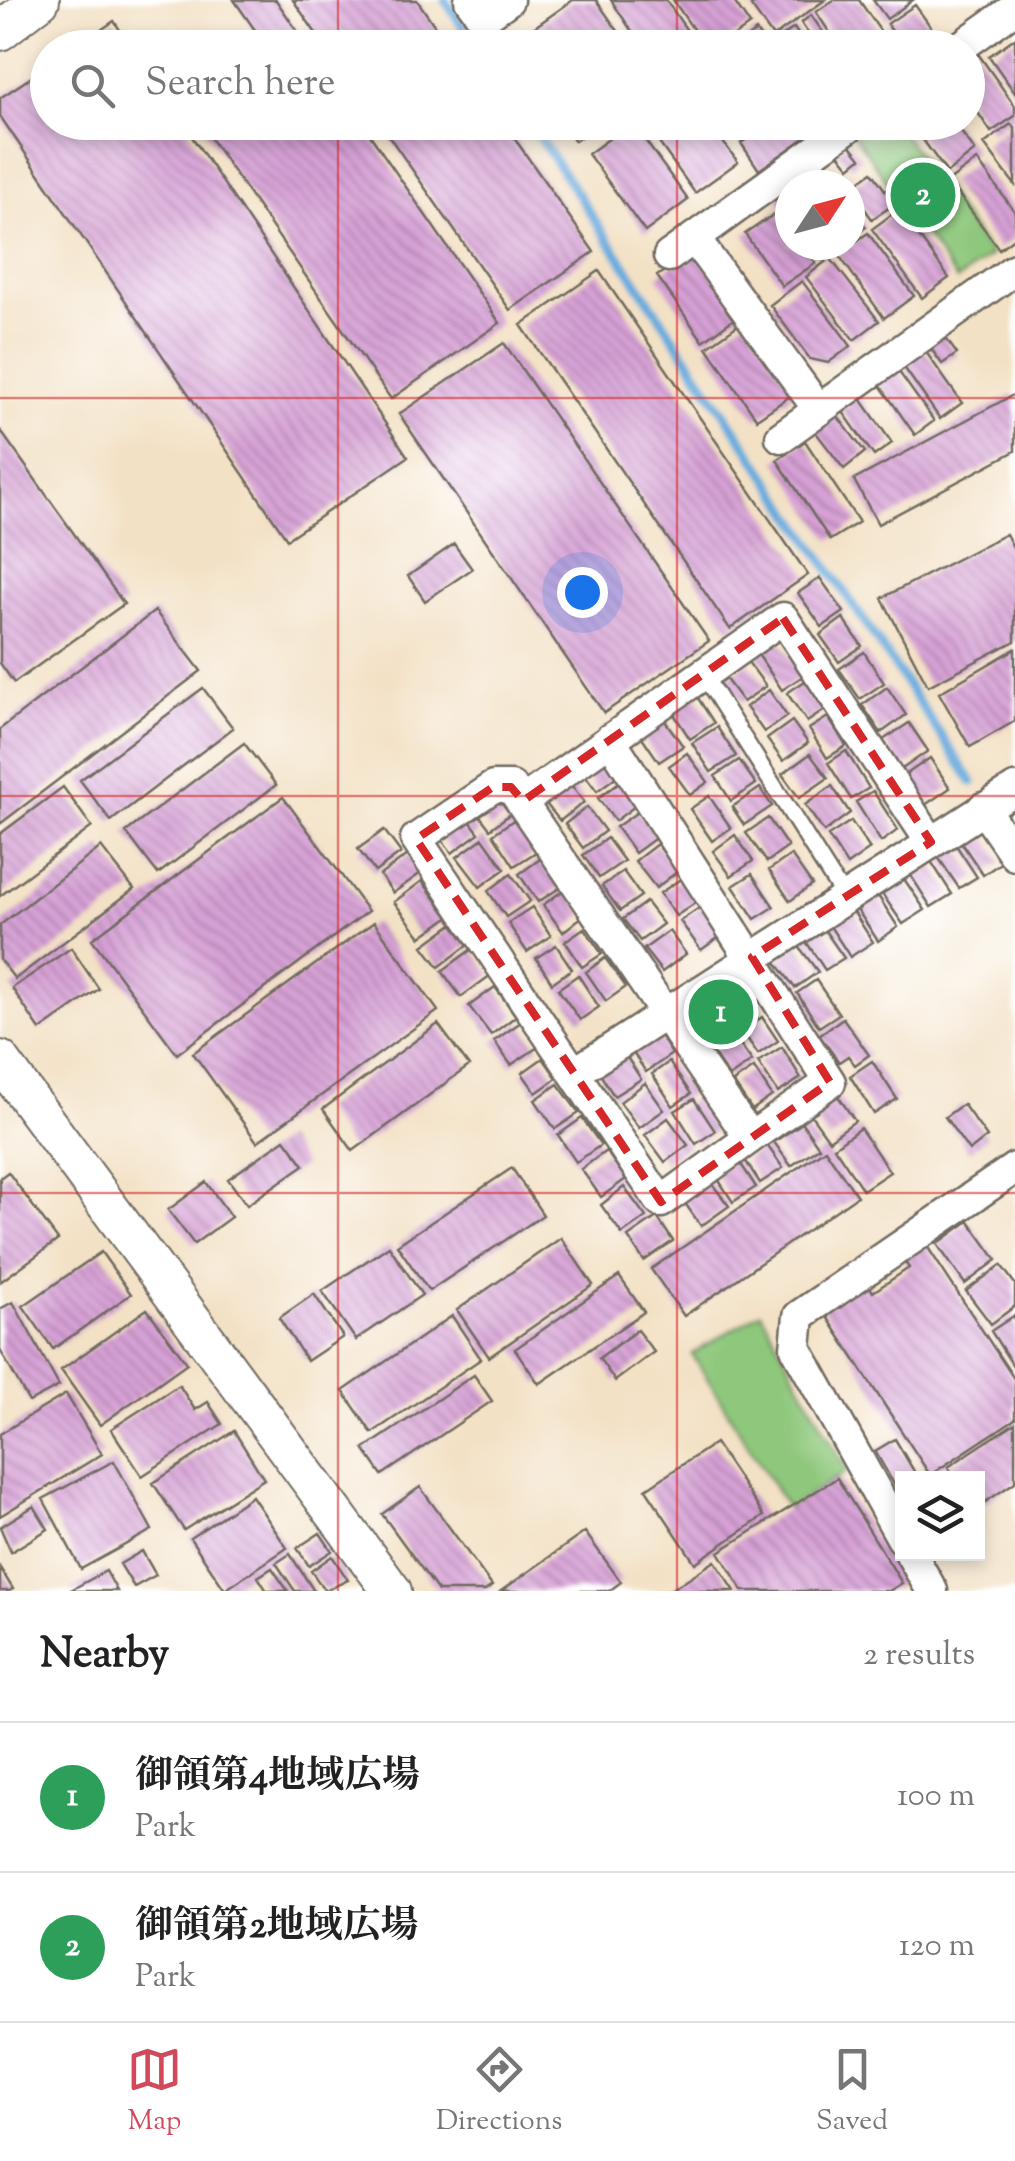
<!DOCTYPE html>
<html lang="en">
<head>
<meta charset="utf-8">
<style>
	body { margin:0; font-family:"Sorts Mill Goudy","Noto Serif JP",serif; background:#f2f2f2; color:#222 }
	.controls { position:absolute; right:30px; bottom:30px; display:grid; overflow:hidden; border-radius:0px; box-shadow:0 5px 15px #0003 }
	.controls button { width:90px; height:90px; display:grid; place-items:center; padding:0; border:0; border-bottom:2px solid #e0e0e0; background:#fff; color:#222; font:50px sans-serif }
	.compass { position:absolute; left:775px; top:170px; width:90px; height:90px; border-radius:50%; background:#fff; box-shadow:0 5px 15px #0003; rotate:54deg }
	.you { position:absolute; left:582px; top:592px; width:35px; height:35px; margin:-25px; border:8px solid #fff; border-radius:50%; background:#1a73e8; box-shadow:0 0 0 15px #1a73e833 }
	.badge { display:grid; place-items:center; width:65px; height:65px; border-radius:50%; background:#d1495b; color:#fff; font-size:32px; font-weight:700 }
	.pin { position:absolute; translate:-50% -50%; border:5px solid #fff; box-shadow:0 2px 10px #0006 }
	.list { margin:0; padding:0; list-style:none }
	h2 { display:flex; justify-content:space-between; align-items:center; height:130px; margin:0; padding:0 40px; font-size:42px }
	h2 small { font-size:32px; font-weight:400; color:#767676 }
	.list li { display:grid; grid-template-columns:65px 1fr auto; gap:30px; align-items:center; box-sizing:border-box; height:150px; padding:0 40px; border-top:2px solid #e0e0e0 }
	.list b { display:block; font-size:38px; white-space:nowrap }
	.list p { margin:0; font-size:32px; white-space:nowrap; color:#767676 }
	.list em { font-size:32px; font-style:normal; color:#767676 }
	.icon { flex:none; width:55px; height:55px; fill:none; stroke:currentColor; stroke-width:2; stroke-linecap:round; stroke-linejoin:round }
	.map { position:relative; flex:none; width:1015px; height:1591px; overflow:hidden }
	.search { position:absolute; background:#fff; box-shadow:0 5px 15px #0003; left:30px; right:30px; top:30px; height:110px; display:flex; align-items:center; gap:25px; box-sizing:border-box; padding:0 35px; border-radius:55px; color:#767676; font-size:38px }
	.sheet { height:430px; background:#fff }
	nav { display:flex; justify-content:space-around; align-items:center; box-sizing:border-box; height:140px; border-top:2px solid #e0e0e0; background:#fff; font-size:28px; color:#767676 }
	nav a { display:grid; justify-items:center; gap:5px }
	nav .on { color:#d1495b }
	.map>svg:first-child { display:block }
	.green { fill:#8ec87c; stroke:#5c7a54; stroke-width:2.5 }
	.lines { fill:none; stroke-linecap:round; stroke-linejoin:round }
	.stream { stroke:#6aacde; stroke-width:9 }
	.building { fill:url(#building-back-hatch) }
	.service-casing { stroke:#716b61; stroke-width:20 }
	.minor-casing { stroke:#716b61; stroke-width:35 }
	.tertiary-casing { stroke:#716b61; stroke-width:42 }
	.service { stroke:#fff; stroke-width:15 }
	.minor { stroke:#fff; stroke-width:30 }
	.tertiary { stroke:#fff; stroke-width:38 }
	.marked { fill:none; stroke:#d62828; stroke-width:8; stroke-dasharray:20 12; stroke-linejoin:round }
	.grid { fill:none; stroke:#d62828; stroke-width:2.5; stroke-opacity:0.55 }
</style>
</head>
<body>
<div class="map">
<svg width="1015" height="1591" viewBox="0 0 1015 1591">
	<defs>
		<pattern id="building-back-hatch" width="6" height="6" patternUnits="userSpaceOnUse" patternTransform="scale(2.5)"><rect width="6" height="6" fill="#d7a1d6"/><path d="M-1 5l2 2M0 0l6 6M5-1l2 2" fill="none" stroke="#af83ae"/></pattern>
	</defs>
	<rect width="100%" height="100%" fill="#fff"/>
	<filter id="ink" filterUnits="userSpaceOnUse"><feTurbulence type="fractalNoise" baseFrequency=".01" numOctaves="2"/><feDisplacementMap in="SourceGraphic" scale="20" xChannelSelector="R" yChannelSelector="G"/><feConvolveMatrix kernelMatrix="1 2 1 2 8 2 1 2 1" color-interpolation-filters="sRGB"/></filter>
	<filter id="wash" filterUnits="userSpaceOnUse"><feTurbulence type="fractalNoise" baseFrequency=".0048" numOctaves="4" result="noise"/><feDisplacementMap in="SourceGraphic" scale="40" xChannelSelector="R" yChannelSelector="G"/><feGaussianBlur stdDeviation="2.25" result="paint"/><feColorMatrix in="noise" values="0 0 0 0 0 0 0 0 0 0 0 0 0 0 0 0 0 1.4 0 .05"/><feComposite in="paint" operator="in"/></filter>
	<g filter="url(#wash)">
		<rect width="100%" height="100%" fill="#f3e1c5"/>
		<path class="green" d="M872,123H895L991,255L957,280L854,135Z
			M736,975L761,1012L707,1049L681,1012Z
			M761,1312L847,1471L788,1509L692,1354Z"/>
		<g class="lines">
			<path class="stream" d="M445,0L477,48
				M529,122L972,782"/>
		</g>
		<g id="blocks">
			<path class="building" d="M234,0H276L309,48H230L255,30Z
				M293,0H417L450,48H326Z
				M573,0H596L630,48H505Z
				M611,0H666L699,48H643Z
				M673,0H733L750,25L717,48H706Z
				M759,0H825L773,37L751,6Z
				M834,0H859L892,48H840L816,12Z
				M873,0H913L887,19Z
				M915,5L933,30L904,48L887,24Z
				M811,15L834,48H818L801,23Z
				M114,21L132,48H75Z
				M794,28L807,48H778L774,42Z
				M756,31L768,48H733Z
				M1015,38V93L989,56Z
				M974,48L1015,106V116L991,132L968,98V53Z
				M48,66V122H182L408,457L287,539L0,116V98Z
				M199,122H361L500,323L391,399Z
				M379,122H503L594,252L510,310Z
				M562,122H601L575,141Z
				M632,122L688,200L645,232L588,154Z
				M644,122H708L738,162L695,193Z
				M733,122H756L741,133Z
				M771,122H813L818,129L759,170L741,143Z
				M910,122H954L975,151L947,173Z
				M1011,124L1015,128V185L984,144Z
				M848,142L861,158L850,167L837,151Z
				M977,160L1015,212V237L999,249L949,181Z
				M819,161L836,185H790V215L774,193Z
				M872,172L895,204L872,219L850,188Z
				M850,205L866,227L850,239Z
				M899,209L949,278L922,298L872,229Z
				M779,211L790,226V245H803L816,263L782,286L745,234Z
				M868,233L914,296L884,318L838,254Z
				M811,245H841L821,259Z
				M695,249L741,314L703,341L657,276Z
				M830,258L879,321L854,340L806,277Z
				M599,271L808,575L730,629L521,325Z
				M802,281L851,346L828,363L810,359L770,305Z
				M745,320L796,392L757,419L707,347Z
				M940,330L957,354L942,364L925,340Z
				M504,343L709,641L604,713L399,414Z
				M921,345L962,403L940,419L899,360Z
				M894,365L934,421L915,435L875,378Z
				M1015,394V451L878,524L854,480Z
				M859,396L892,443L874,456L841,409Z
				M835,413L865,452L844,469L814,430Z
				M0,430L124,604L14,683L0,663Z
				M805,441L859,522L830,540L777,460Z
				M1006,534L1015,551V641L928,686L882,598Z
				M454,544L472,569L425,601L408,576Z
				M820,578L844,612L822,627L798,593Z
				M155,611L201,671L0,824V729Z
				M843,618L862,646L839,662L820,635Z
				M778,639L803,676L782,690L757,653Z
				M1015,649V721L970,747L939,693Z
				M864,652L884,683L860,699L839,669Z
				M748,662L766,686L743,702L725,678Z
				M805,681L825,710L807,722L787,693Z
				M887,687L906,715L881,733L862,705Z
				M203,688L233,728L111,821L80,780Z
				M769,690L787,716L764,732L746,707Z
				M696,695L714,723L690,739L672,711Z
				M828,717L846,746L827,758L809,729Z
				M663,718L683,746L659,762L640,734Z
				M792,721L808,743L783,761L767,739Z
				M909,723L928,751L902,769L883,740Z
				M717,727L736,756L711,772L692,743Z
				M244,743L276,785L158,874L126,832Z
				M846,751L869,788L851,799L828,763Z
				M606,753L621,773L597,791L582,771Z
				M687,753L708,782L690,795L669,766Z
				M810,754L828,778L799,798L782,774Z
				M930,758L950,788L925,805L905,775Z
				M739,760L756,784L731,801L715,776Z
				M622,780L639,803L615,821L598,798Z
				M568,781L584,802L560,821L543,800Z
				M832,786L850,813L824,832L805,805Z
				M63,787L92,827L0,896V834Z
				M760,788L772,806L744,825L732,807Z
				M497,790L513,812L490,829L474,808Z
				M873,791L898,830L881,842L856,802Z
				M709,796L731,828L712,841L690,809Z
				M283,797L368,911L177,1054L92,939Z
				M587,807L605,831L583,848L565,824Z
				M639,811L657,837L635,853L616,827Z
				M465,814L479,833L452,853L438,835Z
				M768,818L788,847L767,862L746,833Z
				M515,819L536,852L514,866L493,834Z
				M851,821L870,849L847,865L828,836Z
				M979,826L1002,862L983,875L959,839Z
				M384,830L401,853L375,872L358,849Z
				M735,835L753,861L731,876L713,851Z
				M483,838L505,869L480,887L457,857Z
				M607,838L624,861L599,878L583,855Z
				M954,842L977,877L959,888L936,854Z
				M657,844L678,871L656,888L635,861Z
				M101,847L134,889L15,979L0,960V925Z
				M408,855L421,873L393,893L380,875Z
				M791,855L812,885L790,901L769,870Z
				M927,855L952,894L931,907L906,868Z
				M543,857L564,885L538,902L519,874Z
				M623,871L641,896L620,911L602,886Z
				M900,873L925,910L903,924L878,888Z
				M511,874L530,901L506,917L488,891Z
				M752,874L774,907L755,919L733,886Z
				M682,878L698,901L676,916L660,893Z
				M422,881L449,917L421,937L394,902Z
				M565,889L584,915L563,932L543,905Z
				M875,891L898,927L878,941L854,905Z
				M646,902L663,924L640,941L623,919Z
				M702,906L722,935L701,950L680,921Z
				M532,907L551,936L527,952L508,923Z
				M851,908L873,942L850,957L828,923Z
				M374,922L438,1011L257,1142L193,1053Z
				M453,924L468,945L439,967L423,946Z
				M821,925L844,958L825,970L803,937Z
				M584,928L602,954L582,967L565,941Z
				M669,931L686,954L662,972L644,949Z
				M797,944L818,972L795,988L775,961Z
				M556,945L572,969L552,983L536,958Z
				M71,948L99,989L40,1030L12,988Z
				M472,949L491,975L461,997L442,971Z
				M605,958L626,987L606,1001L586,972Z
				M578,975L599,1007L580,1020L558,989Z
				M816,980L839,1014L819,1027L797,993Z
				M495,987L516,1016L491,1035L469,1006Z
				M762,1017L778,1041L758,1054L742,1031Z
				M843,1018L869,1055L855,1065L848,1056L839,1062L819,1035Z
				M521,1022L538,1047L511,1065L494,1041Z
				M438,1024L469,1066L353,1151L323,1109Z
				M656,1029L672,1054L646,1072L629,1047Z
				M735,1037L752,1061L729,1077L712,1052Z
				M782,1047L801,1078L778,1093L758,1062Z
				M623,1051L641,1079L614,1096L596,1068Z
				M543,1058L557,1078L536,1093L522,1073Z
				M872,1061L897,1099L874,1114L850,1076Z
				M669,1062L691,1094L673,1106L652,1074Z
				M754,1068L772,1096L752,1110L733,1082Z
				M645,1083L664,1110L639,1128L620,1102Z
				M558,1084L579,1113L555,1129L535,1100Z
				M838,1096L855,1121L829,1140L811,1115Z
				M694,1099L715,1131L696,1144L675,1111Z
				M963,1104L987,1137L969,1151L945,1117Z
				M582,1118L601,1145L576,1162L558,1135Z
				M668,1118L688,1145L665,1162L645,1135Z
				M802,1123L819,1147L791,1166L774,1142Z
				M860,1128L890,1172L863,1190L834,1147Z
				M285,1139L304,1165L247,1205L228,1179Z
				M767,1145L783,1168L760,1183L745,1160Z
				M825,1149L857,1196L684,1316L651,1269Z
				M606,1151L626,1179L601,1197L581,1169Z
				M737,1158L756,1187L733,1202L714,1173Z
				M512,1168L543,1215L429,1291L397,1245Z
				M8,1172L58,1240L0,1282V1178Z
				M709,1180L729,1206L701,1226L682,1199Z
				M206,1182L231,1217L194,1244L168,1210Z
				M624,1187L646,1217L622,1234L601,1205Z
				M657,1217L673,1241L644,1261L628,1237Z
				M969,1221L997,1260L965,1284L937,1244Z
				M921,1237L1015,1380V1419L930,1475L822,1309L866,1280L873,1292L909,1268L898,1252Z
				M561,1238L593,1285L489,1357L457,1310Z
				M389,1246L422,1295L356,1340L322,1291Z
				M101,1252L131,1294L53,1349L23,1306Z
				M1001,1265L1015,1284V1306L991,1324L966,1291Z
				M619,1276L644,1312L539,1384L515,1349Z
				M314,1294L343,1337L307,1361L279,1318Z
				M13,1302L59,1386L29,1402L0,1350V1309Z
				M147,1309L187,1363L100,1425L61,1370Z
				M1015,1315V1369L991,1331Z
				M452,1316L481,1359L372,1433L343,1391Z
				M637,1330L654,1352L615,1381L599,1358Z
				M474,1375L492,1401L382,1475L364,1449Z
				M179,1385L195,1410L208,1402L222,1424L142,1476L111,1429Z
				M66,1394L102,1454L0,1516V1434Z
				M1015,1423V1482L978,1507V1478H956L948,1467Z
				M234,1431L264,1479L184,1530L153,1483Z
				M895,1439L918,1478H902V1498L875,1451Z
				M715,1443L764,1516L695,1563L646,1489Z
				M114,1461L152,1530L81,1569L43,1499Z
				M837,1478L902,1583L889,1591H743L719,1552Z
				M420,1487L492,1586L485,1591H438L382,1514Z
				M252,1496L287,1548L225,1590L190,1538Z
				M34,1506L48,1529L11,1552L0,1527Z
				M585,1532L621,1582L609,1591H501Z
				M320,1533L332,1551L309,1566L297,1548Z
				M142,1551L156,1575L134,1587L120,1564Z
				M290,1554L314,1591H295L276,1563Z
				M332,1556L348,1580L325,1591L311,1571Z
				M715,1561L735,1591H669Z
				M0,1568L13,1589L9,1591H0Z
				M272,1568L288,1591H267L258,1577Z
				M106,1571L117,1591H69Z"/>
		</g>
	</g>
	<g filter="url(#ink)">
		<use href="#blocks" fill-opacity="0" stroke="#716b61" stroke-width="2.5"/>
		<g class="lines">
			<defs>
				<path id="service" d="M703,674L844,897"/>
				<path id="minor" d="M470,0L483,18L508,0
					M959,48L1015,8
					M694,238L819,410
					M669,256L855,122
					M781,437L1015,269
					M610,739L830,1082L750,1138L511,787H493L416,839L661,1202L750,1138
					M523,801L783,618L931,842
					M983,808L1015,855
					M574,1073L1015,789
					M902,1538L796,1348L799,1316L1015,1168
					M911,1554L932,1591"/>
				<path id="tertiary" d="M0,31L40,0
					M0,1060L392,1591"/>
			</defs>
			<use href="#service" class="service-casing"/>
			<use href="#minor" class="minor-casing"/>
			<use href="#tertiary" class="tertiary-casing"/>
			<use href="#service" class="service"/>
			<use href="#minor" class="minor"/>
			<use href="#tertiary" class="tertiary"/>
		</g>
	</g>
	<path class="marked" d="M783,618L931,842L752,957L830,1082L661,1202L416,839L493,787H511L523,801Z"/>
	<path class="grid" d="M338,0V48M677,0V48M338,122V1591M677,122V1591M0,398H1015M0,796H1015M0,1193H1015"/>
</svg>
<div class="controls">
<button><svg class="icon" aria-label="layers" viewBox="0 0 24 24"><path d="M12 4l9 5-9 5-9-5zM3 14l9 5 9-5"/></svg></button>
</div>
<svg class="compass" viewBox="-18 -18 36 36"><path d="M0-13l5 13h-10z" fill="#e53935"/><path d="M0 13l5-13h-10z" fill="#767676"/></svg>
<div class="you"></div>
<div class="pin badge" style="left:721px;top:1012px;background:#2e9e5b">1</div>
<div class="pin badge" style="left:923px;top:195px;background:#2e9e5b">2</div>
<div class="search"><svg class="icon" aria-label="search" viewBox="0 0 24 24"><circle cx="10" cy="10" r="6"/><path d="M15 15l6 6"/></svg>Search here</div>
</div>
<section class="sheet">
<h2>Nearby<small>2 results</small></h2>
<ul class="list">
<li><span class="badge" style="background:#2e9e5b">1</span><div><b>御領第4地域広場</b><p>Park</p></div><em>100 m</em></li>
<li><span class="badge" style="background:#2e9e5b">2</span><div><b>御領第2地域広場</b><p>Park</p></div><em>120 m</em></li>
</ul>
</section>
<nav>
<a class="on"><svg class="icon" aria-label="map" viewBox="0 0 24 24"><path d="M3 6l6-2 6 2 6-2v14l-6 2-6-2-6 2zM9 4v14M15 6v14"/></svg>Map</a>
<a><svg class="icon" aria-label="directions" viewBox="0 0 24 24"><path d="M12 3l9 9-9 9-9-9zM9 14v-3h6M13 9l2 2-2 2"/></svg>Directions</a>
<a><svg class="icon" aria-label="saved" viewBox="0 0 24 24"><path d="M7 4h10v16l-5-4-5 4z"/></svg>Saved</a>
</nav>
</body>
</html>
